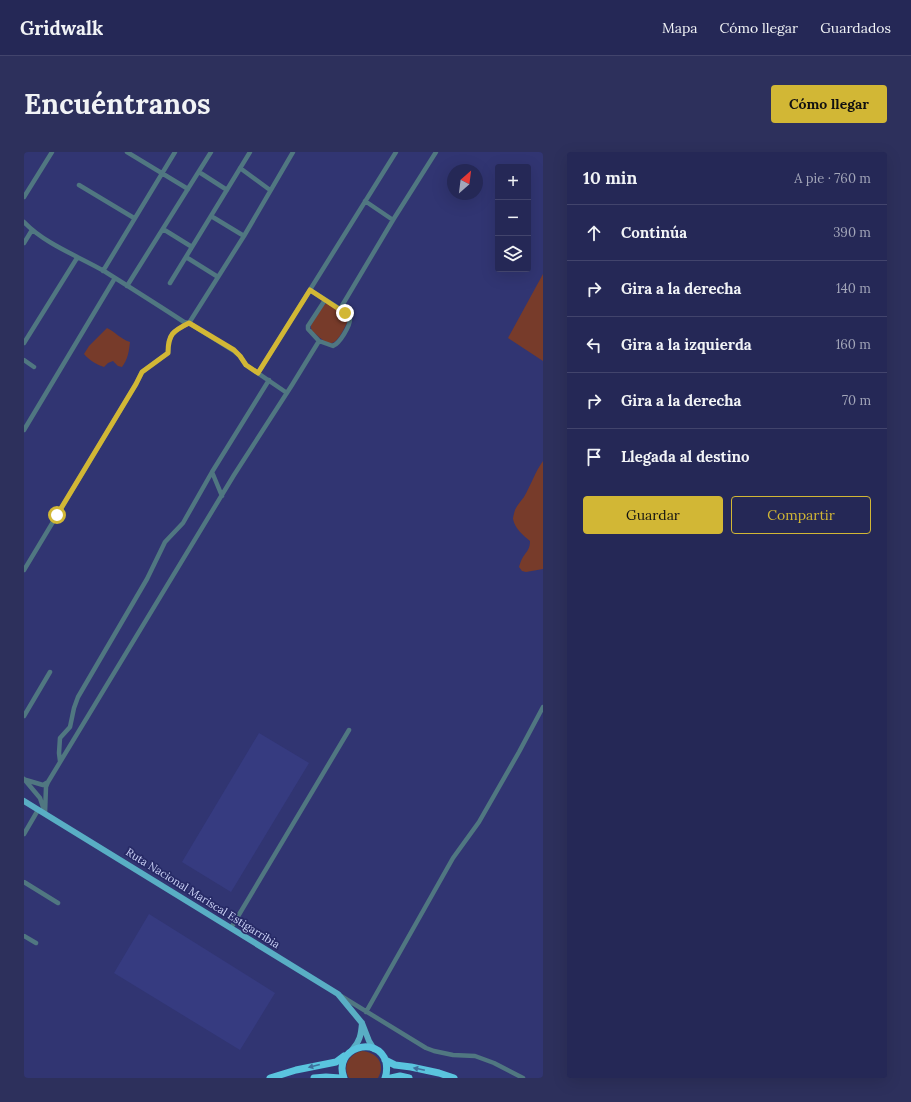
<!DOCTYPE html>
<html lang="es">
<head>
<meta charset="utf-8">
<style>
	body { margin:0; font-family:Lora,serif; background:#2d305c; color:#f1f3f6 }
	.controls { position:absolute; right:12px; top:12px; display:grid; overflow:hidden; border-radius:4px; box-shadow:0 4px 16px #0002 }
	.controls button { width:36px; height:36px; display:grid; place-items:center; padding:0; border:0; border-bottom:1px solid #42446c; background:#252856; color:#f1f3f6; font:20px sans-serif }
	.compass { position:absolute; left:423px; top:12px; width:36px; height:36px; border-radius:50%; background:#252856; box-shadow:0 4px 16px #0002; rotate:28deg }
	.stop { position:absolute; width:12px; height:12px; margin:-9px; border:3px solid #d2b735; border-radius:50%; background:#fff }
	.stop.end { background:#d2b735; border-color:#fff; box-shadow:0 1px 4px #0008 }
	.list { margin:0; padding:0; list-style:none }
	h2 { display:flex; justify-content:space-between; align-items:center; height:52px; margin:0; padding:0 16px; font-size:17px }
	h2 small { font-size:13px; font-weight:400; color:#a3a6b9 }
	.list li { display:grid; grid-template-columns:26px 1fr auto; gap:12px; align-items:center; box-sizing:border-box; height:56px; padding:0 16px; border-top:1px solid #42446c }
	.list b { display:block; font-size:15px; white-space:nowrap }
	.list em { font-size:13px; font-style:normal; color:#a3a6b9 }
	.actions { display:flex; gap:8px; padding:12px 16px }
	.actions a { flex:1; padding:9px 0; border:1px solid #d2b735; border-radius:4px; text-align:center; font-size:14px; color:#d2b735 }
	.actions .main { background:#d2b735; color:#111 }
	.icon { flex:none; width:22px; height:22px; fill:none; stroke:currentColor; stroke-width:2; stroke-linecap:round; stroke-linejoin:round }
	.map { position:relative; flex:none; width:519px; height:926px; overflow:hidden; border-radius:4px }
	header { display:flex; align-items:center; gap:24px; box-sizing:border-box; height:56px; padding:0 20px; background:#252856; border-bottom:1px solid #42446c }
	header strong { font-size:19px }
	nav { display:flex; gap:22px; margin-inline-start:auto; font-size:14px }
	.intro { display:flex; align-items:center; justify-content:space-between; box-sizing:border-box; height:96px; padding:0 24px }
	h1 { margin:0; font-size:28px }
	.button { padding:10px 18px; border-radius:4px; background:#d2b735; color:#111; font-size:14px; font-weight:700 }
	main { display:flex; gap:24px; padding:0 24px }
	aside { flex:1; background:#252856; border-radius:4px; box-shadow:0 4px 16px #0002 }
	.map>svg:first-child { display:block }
	.built { fill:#363b80 }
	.green { fill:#773b2a }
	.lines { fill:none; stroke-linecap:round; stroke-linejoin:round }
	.minor { stroke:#507781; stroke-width:4.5 }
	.major { stroke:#59aec4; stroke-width:6 }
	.highway { stroke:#5ac4de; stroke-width:7 }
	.oneway { fill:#3e6f9c }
	.route { stroke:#d2b735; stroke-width:5 }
	.labels { text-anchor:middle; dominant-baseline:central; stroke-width:3.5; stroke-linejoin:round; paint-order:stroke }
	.street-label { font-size:11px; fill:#ccd3f8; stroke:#272a66 }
</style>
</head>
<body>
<header>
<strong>Gridwalk</strong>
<nav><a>Mapa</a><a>Cómo llegar</a><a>Guardados</a></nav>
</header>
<div class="intro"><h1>Encuéntranos</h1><a class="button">Cómo llegar</a></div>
<main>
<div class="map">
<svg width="519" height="926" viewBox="0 0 519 926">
	<rect width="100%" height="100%" fill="#313572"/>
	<path class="built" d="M235,581L285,611L207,740L158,710Z
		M125,762L251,841L216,898L90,821Z"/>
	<path class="green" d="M519,122V209L484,186Z
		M301,152H305L322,163L324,166V169C320,176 313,195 303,191C299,189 292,182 288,179L287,176V173L299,154Z
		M83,176C92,180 96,187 106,190C105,199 104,207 98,215L94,214L89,209L84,211L80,215C73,213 65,208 60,202L65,194Z
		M519,309V417L502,420L498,419L495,415C496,412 497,408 499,405C503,399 506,397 506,389C499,383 491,377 489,367C489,365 490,361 491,358C493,353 497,349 500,345C507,333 511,320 519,309Z
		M338,899C353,900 362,912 354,926H325C318,914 325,902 338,899Z"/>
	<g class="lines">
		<path class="minor" d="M103,0L164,37
			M216,16L246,38
			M175,20L203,38
			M55,33L110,66
			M0,45L28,0
			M341,49L369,68
			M187,64L220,84
			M0,70C21,92 54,104 80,119C107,136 134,153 160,170L165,171L210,199L216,204L222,213L263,241
			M139,77L168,95
			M0,91L8,78
			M162,105L194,125
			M79,119L151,0
			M146,131L226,0
			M103,134L187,0
			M286,138L316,157L321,161L326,167C326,174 316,191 309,194L295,189L284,177V174L301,148
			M316,157L369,68L412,0
			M0,191L53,106
			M0,208L10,215
			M234,221L372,0
			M0,278L91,126
			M198,344L188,320L245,228
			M0,418L112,232L118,220L144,201C144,182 149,179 165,171L220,84L269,0
			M0,564L26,520
			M36,609L35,601L36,586L46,575L50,556L54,545L123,427L141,390L159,371L188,320
			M0,627L16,646L20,658
			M2,628L19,633L24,630
			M21,662L22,635L24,630L210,323L268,233L295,189
			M0,682L14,658
			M0,730L34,751
			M207,776L325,578
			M0,784L12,791
			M317,844L402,896L410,899L429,903L451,904L470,911L499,926
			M342,860L429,706L455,670L495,600L519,555"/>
		<path class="major" d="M0,649L314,842L338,871L345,889L350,897
			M328,898C336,889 337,883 338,871"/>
		<path class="highway" d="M361,908L371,913L387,915L415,921L430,926
			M246,926L272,918L312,910L320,904
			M290,926L302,925L316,926
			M320,926C308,896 354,882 362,910C363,916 363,921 361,926
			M367,926L376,924L385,926"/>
	</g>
	<defs><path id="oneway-solid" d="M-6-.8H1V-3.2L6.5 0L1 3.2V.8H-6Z"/></defs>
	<g class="oneway">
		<use href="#oneway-solid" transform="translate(290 914) rotate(166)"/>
		<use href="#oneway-solid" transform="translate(395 917) rotate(-168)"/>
	</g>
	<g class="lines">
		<path class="route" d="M33,363L112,232L118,220L144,201C144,182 149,179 165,171L210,198L216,204L222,213L234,221L286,138L321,161"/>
	</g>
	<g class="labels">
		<g class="street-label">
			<text transform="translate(179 746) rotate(32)">Ruta Nacional Mariscal Estigarribia</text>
		</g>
	</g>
</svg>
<div class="controls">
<button>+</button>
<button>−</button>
<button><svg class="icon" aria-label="layers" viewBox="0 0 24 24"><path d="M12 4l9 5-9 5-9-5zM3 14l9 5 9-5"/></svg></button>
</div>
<svg class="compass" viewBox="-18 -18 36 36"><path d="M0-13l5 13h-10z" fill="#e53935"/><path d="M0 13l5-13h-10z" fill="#a3a6b9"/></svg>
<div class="stop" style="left:33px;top:363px"></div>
<div class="stop end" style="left:321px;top:161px"></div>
</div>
<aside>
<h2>10 min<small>A pie · 760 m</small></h2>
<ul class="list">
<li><svg class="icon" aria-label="ahead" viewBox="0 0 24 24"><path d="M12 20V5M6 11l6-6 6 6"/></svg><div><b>Continúa</b></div><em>390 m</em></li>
<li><svg class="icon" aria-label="right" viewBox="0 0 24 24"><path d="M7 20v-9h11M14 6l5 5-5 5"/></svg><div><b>Gira a la derecha</b></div><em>140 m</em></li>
<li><svg class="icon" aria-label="left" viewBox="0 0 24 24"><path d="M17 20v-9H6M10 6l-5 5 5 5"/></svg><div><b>Gira a la izquierda</b></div><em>160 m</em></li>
<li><svg class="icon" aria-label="right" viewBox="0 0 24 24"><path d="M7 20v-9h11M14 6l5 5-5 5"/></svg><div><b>Gira a la derecha</b></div><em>70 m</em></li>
<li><svg class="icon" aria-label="arrive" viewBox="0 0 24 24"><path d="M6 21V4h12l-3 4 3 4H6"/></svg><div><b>Llegada al destino</b></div></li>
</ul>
<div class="actions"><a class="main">Guardar</a><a>Compartir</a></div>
</aside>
</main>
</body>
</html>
